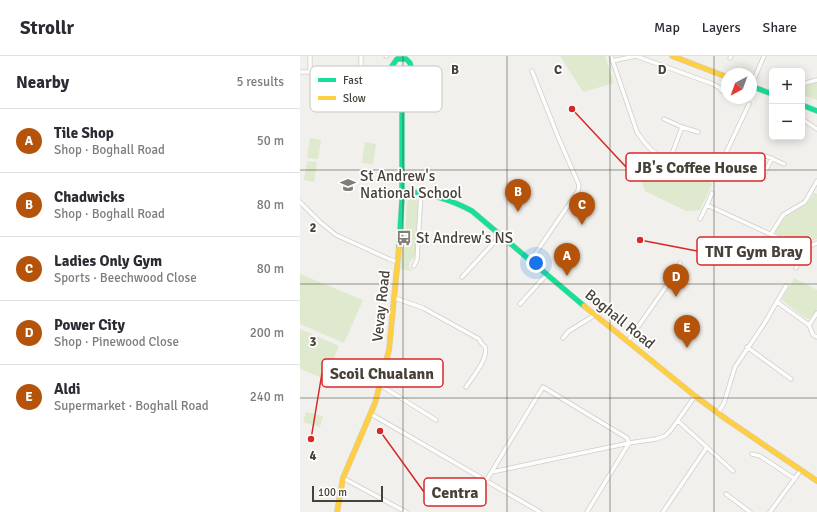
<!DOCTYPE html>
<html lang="en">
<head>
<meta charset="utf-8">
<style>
	body { margin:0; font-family:Signika,sans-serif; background:#f7f7f7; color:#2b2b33 }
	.controls { position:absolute; right:12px; top:12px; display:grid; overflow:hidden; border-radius:6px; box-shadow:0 2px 10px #0003 }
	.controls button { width:36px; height:36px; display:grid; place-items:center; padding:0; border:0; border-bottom:1px solid #e1e1e2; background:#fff; color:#2b2b33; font:20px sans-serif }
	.compass { position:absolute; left:421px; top:12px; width:36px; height:36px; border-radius:50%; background:#fff; box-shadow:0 2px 10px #0003; rotate:221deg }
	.scale { position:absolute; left:12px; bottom:10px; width:71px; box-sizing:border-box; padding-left:4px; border:2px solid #474138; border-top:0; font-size:11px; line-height:14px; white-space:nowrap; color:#474138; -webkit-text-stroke:3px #fff; paint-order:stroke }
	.you { position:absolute; left:236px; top:207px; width:14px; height:14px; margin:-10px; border:3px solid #fff; border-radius:50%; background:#1a73e8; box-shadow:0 0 0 6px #1a73e833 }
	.badge { display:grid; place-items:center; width:26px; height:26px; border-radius:50%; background:#b45309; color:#fff; font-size:13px; font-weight:700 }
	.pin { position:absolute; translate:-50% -33px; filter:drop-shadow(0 1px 2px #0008) }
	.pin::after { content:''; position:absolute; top:21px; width:14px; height:12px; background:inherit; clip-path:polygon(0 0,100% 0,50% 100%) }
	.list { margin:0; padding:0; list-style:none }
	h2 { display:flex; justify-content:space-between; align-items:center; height:52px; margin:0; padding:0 16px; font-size:17px }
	h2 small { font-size:13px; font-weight:400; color:#7c7c81 }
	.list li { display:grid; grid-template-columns:26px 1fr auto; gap:12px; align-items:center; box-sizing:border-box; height:64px; padding:0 16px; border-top:1px solid #e1e1e2 }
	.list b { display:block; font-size:15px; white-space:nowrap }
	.list p { margin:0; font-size:13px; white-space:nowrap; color:#7c7c81 }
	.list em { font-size:13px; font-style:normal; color:#7c7c81 }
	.map { position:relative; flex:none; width:517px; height:456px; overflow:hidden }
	header { display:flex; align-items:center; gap:24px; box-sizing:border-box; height:56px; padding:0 20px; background:#fff; border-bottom:1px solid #e1e1e2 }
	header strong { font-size:19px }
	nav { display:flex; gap:22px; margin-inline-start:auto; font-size:14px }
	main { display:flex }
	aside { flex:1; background:#fff }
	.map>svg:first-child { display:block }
	.green { fill:#dee9ce }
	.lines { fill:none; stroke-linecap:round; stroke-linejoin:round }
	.street-casing { stroke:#cfcdca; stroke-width:5 }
	.fast-casing { stroke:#d0cdc3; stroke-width:6 }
	.slow-casing { stroke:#d0cdc3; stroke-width:6 }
	.street { stroke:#fdfdfc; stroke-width:3.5 }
	.fast { stroke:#16e098; stroke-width:5 }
	.slow { stroke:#ffcf43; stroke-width:5 }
	.grid { fill:none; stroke:#474138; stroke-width:1; stroke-opacity:0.55 }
	.labels { text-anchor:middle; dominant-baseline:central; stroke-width:3.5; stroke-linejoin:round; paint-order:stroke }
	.poi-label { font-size:15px; fill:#474138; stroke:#fff; text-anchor:start }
	.street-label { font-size:15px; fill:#474138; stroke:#fff }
	.key { fill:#fff; stroke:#c8c6c3; stroke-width:1 }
	.key-label { font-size:11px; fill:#474138 }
	.grid-label { font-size:13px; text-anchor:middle; font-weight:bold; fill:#474138; stroke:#fff; stroke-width:3.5; stroke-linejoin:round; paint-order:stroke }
	.leader { fill:none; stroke:#d62828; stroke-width:1.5 }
	.callout-dot { fill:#d62828; stroke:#fff; stroke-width:1.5 }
	.callout { fill:#fff; stroke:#d62828; stroke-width:1.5 }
	.callout-label { font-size:16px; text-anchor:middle; font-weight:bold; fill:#474138 }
</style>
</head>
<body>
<header>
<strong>Strollr</strong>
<nav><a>Map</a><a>Layers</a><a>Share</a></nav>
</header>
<main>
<aside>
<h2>Nearby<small>5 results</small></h2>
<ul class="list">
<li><span class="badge">A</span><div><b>Tile Shop</b><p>Shop · Boghall Road</p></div><em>50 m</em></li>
<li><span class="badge">B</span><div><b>Chadwicks</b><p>Shop · Boghall Road</p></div><em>80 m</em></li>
<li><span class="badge">C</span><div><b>Ladies Only Gym</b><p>Sports · Beechwood Close</p></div><em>80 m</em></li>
<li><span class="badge">D</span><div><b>Power City</b><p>Shop · Pinewood Close</p></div><em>200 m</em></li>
<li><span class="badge">E</span><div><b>Aldi</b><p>Supermarket · Boghall Road</p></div><em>240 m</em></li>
</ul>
</aside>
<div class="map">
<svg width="517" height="456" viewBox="0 0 517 456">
	<rect width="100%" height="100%" fill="#f1f0ec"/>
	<path class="green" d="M260,0H305L314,27L283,36Z
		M517,26V44L502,39V30Z
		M10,82L21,84L18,103L7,102Z
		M65,86L76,88L73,108L62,107Z
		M348,95C367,113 391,114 415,106L416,108L408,125L412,128L400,154L386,155L345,135L339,119Z
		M7,105L17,106L14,126L4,124Z
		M514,137L517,138V183C512,185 506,188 501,189C494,189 479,182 475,176C480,156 507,155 514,137Z
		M114,142L117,143L118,147L115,200L109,207V212L113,215L100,213L102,193L105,183L107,146L110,143Z
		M0,218L63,244L44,287L0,268Z
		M494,222L517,234V253L509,263L505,262L482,244C484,236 491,230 494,222Z
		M0,273L39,290L25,323L0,313Z
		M6,356L23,360L20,371L3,366Z"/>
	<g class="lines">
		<defs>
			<path id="street" d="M10,0V16
				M86,0H87
				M311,0L337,76C345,89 355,99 369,106
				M430,2L431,0
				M312,5L336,0L413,28L420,32L422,35
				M0,16H10L43,20L69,19L92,13
				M75,18L86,36V46
				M61,19V0
				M502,28L517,24
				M451,30L464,0
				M35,48L37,19
				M364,63L382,71L369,106L382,109L395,108L424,101L463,120L472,102
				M502,63L517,73
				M382,71L398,76
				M466,100L484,108
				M424,101L449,48
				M0,146L20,166L36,179L89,203L98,206
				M407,149L498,191H507L517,187
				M400,163L407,149L412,137
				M471,178L483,159L505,146L517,125
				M231,204L278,135L279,129L259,83L232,15
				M114,210L117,204L121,137
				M496,212L503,196V192
				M162,221L201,179
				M95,242L123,252L179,283C180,286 183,289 185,291C189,302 172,322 166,331
				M477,246L509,269L517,257
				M220,248L247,218
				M509,269L513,279L517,281
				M263,282L269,275L295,259
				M328,285L377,215L380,207
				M447,291L491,323
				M80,329L136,364
				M418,357L424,347L435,311L464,268L486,230
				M71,358L240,456
				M378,365L433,415
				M452,398L460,400L495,423
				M192,416L329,387L356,383L365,380L371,374L395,340
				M43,422L106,456
				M186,425L243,331L327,382L329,387
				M426,438L450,456
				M287,456L329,387
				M363,456L407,391
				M470,456L501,414"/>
			<path id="fast" d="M98,20L102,37
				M451,30L472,38
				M502,49L517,55
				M103,135C128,137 150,143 172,155L284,250
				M99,191L102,143V38L107,19L110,16L111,11L110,7L106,3H97L92,10L93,16L99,20L107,19"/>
			<path id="slow" d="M372,0L427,21
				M284,250L395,340L426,363L517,425
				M37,456L43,422L75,347L89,294L99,191"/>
		</defs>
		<use href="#street" class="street-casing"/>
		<use href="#fast" class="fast-casing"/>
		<use href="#slow" class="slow-casing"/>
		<use href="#street" class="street"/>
		<use href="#fast" class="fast"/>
		<use href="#slow" class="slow"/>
	</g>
	<path class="grid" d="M103,0V456M207,0V456M310,0V456M414,0V456M0,114H517M0,228H517M0,342H517"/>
	<defs>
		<symbol id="school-bare" viewBox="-9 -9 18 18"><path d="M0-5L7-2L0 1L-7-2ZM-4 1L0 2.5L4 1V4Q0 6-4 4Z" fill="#827e77" stroke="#fff" stroke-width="2.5" paint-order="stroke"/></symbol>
		<symbol id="bus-bare" viewBox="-9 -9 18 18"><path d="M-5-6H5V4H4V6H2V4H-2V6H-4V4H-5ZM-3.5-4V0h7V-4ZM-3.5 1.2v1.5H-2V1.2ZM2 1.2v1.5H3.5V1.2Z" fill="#827e77" stroke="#fff" stroke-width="2.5" paint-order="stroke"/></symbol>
	</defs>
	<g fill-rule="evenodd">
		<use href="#school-bare" x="37" y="118" width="22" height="22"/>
		<use href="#bus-bare" x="93" y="171" width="22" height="22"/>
	</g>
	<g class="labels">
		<g class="poi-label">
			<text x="60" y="120">St Andrew's<tspan x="60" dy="17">National School</tspan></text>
			<text x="116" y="182">St Andrew's NS</text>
		</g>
		<g class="street-label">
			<text transform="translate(81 250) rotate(-84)">Vevay Road</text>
			<text transform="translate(320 263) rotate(39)">Boghall Road</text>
		</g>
	</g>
	<rect x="10" y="10" width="132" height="46" rx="6" class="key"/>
	<rect x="18" y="22" width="18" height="4" fill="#16e098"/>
	<rect x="18" y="40" width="18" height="4" fill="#ffcf43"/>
	<g class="key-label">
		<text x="43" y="28">Fast</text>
		<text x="43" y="46">Slow</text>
	</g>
	<g class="grid-label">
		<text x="155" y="18">B</text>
		<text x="258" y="18">C</text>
		<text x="362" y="18">D</text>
		<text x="13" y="176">2</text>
		<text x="13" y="290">3</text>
		<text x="13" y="404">4</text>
	</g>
	<path class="leader" d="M272 53L326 111M340 184L397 195M11 383L22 317M80 375L124 436"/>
	<g class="callout-dot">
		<circle cx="272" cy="53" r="4"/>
		<circle cx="340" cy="184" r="4"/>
		<circle cx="11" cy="383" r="4"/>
		<circle cx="80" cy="375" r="4"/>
	</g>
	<g class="callout">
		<rect x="326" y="97" width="139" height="28" rx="4"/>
		<rect x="397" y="181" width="114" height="28" rx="4"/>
		<rect x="22" y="303" width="121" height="28" rx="4"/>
		<rect x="124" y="422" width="62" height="28" rx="4"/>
	</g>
	<g class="callout-label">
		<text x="396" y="117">JB's Coffee House</text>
		<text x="454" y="201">TNT Gym Bray</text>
		<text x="82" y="323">Scoil Chualann</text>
		<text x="155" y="442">Centra</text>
	</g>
</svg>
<div class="controls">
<button>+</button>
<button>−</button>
</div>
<svg class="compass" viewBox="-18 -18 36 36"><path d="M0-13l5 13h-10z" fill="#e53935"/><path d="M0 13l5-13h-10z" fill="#7c7c81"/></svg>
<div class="scale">100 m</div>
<div class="you"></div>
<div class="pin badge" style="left:267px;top:220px">A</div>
<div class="pin badge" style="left:218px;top:156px">B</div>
<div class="pin badge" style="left:282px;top:169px">C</div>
<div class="pin badge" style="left:376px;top:241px">D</div>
<div class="pin badge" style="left:387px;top:292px">E</div>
</div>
</main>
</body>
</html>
